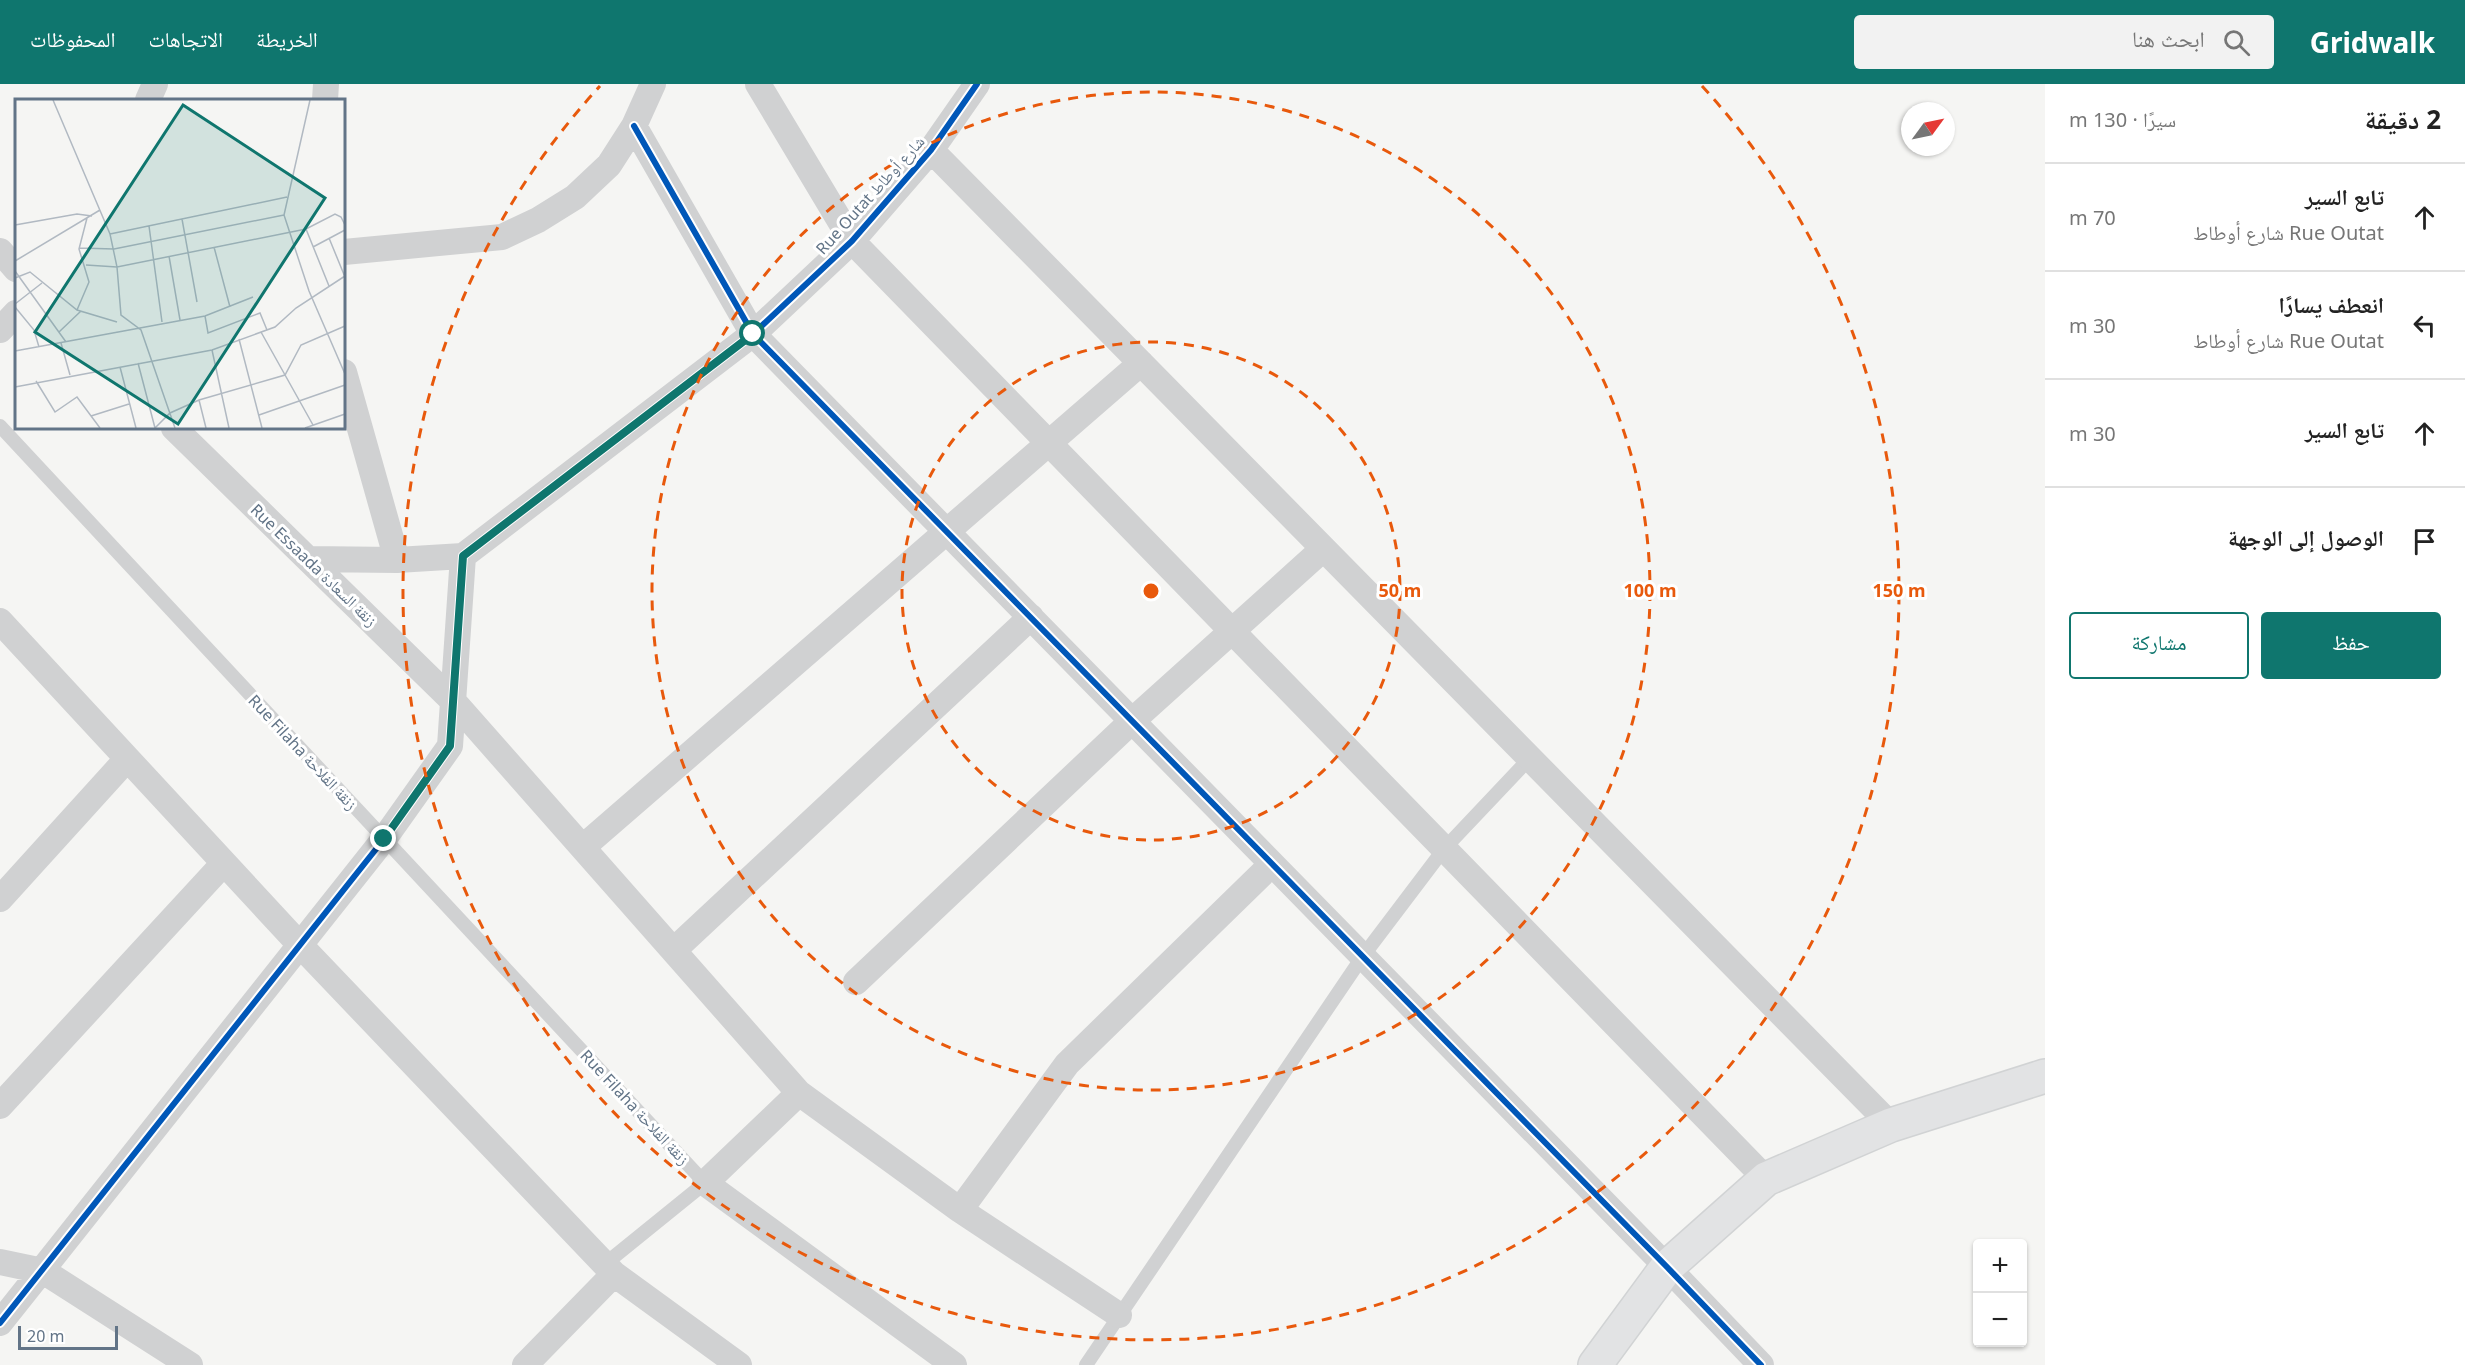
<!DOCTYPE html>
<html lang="ar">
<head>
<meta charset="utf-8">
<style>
	body { margin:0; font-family:"Noto Sans","Noto Naskh Arabic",sans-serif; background:#f2f2f2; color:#222; direction:rtl }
	.controls { position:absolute; right:18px; bottom:18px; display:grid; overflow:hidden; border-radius:6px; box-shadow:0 2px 4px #0004 }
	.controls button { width:54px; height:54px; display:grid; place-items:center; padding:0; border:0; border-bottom:2px solid #e0e0e0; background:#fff; color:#222; font:30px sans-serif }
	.compass { position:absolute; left:1901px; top:18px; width:54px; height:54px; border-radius:50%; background:#fff; box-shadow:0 2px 4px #0004; rotate:57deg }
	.scale { position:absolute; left:18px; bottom:15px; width:100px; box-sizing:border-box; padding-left:6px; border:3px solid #627487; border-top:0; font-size:16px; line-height:21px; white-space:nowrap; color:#627487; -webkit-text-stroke:4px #fff; paint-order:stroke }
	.stop { position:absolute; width:18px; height:18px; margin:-14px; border:4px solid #0f766e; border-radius:50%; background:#fff }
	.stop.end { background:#0f766e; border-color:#fff; box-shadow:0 2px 6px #0008 }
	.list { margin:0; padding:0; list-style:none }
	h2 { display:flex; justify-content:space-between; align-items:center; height:78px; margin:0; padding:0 24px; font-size:26px }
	h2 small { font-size:20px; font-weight:400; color:#767676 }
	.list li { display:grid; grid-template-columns:39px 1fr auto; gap:18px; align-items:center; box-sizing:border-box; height:108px; padding:0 24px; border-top:2px solid #e0e0e0 }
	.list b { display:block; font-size:22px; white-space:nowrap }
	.list p { margin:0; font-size:20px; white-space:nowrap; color:#767676 }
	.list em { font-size:20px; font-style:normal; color:#767676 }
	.actions { display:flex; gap:12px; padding:18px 24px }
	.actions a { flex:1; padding:14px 0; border:2px solid #0f766e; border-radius:6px; text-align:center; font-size:21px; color:#0f766e }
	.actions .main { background:#0f766e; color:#fff }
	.icon { flex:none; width:33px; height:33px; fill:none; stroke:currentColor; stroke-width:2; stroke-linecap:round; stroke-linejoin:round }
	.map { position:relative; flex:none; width:2045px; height:1281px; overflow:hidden; direction:ltr }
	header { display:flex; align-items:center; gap:36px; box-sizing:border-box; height:84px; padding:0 30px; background:#0f766e; color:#fff }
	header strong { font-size:28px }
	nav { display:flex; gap:33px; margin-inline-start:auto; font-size:21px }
	.search { width:420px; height:54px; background:#f2f2f2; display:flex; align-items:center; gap:15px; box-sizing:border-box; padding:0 21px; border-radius:6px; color:#767676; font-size:22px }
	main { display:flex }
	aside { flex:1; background:#fff }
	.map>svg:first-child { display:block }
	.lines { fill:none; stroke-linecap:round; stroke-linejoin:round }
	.secondary-casing { stroke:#d1d3d4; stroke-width:36 }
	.lane { stroke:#d0d1d2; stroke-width:14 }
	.street { stroke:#d0d1d2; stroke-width:26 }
	.secondary { stroke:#e2e3e4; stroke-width:33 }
	.cycleway-casing { stroke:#fff; stroke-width:10 }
	.cycleway { stroke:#0057b8; stroke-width:6 }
	.route { stroke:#0f766e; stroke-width:8 }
	.ring { fill:none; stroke:#e8590c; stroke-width:3; stroke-dasharray:10 8 }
	.labels { text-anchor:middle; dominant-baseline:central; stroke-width:6; stroke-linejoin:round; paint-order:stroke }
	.street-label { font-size:16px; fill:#627487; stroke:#fff }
	.inset-road { fill:none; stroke:#b1b9c2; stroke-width:1.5 }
	.view { fill:#0f766e; fill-opacity:0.15; stroke:#0f766e; stroke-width:3 }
	.inset-edge { fill:none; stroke:#627487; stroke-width:3 }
	.centre { fill:#e8590c; stroke:#fff; stroke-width:3 }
	.ring-label { font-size:18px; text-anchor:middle; font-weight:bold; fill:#e8590c; stroke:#fff; stroke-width:6; stroke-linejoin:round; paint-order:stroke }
</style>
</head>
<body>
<header>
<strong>Gridwalk</strong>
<div class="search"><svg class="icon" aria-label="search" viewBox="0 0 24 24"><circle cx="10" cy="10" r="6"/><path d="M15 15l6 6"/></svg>ابحث هنا</div>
<nav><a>الخريطة</a><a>الاتجاهات</a><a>المحفوظات</a></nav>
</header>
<main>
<aside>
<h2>2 دقيقة<small>سيرًا · 130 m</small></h2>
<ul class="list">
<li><svg class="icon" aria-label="ahead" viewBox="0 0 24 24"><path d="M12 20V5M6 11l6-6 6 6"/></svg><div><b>تابع السير</b><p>Rue Outat شارع أوطاط</p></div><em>70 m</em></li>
<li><svg class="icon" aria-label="left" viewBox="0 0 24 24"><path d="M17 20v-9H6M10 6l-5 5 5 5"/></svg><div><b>انعطف يسارًا</b><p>Rue Outat شارع أوطاط</p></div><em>30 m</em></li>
<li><svg class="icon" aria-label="ahead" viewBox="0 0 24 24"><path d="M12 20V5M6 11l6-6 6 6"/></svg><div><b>تابع السير</b></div><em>30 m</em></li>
<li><svg class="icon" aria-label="arrive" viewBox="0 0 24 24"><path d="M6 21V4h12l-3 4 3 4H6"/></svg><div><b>الوصول إلى الوجهة</b></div></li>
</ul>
<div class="actions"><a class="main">حفظ</a><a>مشاركة</a></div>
</aside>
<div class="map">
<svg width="2045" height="1281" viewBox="0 0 2045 1281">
	<rect width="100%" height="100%" fill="#f5f5f3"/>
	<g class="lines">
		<defs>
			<path id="secondary" d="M1595,1281L1667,1183L1766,1095L1891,1041L2045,992"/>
		</defs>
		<use href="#secondary" class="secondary-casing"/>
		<path class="lane" d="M0,342L705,1099L605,1180
			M1086,1281L1363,872L1444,765L1530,674"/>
		<path class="street" d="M758,0L852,157L1766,1095
			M148,16L155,0
			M325,16L326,0
			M634,42L753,250L1667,1183L1761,1281
			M931,66L1891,1041
			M0,167L16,185
			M344,168L502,153L538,136L575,113L609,81L634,42L653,0
			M0,246L16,229
			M344,288L397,476
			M174,344L455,619L799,1009L960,1126L1119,1231
			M308,475L397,476L463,472
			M0,537L300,861L614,1190L739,1281
			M583,763L1141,279
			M0,815L127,675
			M674,866L1031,533
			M856,898L1132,637L1323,465
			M799,1009L705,1099L954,1281
			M0,1022L224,779
			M960,1126L1067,980L1272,780
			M0,1178L43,1187L190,1281
			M0,1239L384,755L450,662L463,472L753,250L852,157L931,66L977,0
			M525,1281L614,1190"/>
		<use href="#secondary" class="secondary"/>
		<defs>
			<path id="cycleway" d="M634,42L753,250L1667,1183L1761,1281
				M0,1239L384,755L450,662L463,472L753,250L852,157L931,66L977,0"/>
		</defs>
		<use href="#cycleway" class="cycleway-casing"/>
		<use href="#cycleway" class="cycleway"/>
	</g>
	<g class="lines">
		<path class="route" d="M384,755L450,662L463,472L753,250"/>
	</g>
	<g class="ring">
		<circle cx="1151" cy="507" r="249"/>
		<circle cx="1151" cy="507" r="499"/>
		<path d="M1702 2A748 748 0 1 1 600 2"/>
	</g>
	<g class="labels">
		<g class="street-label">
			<text transform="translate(870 111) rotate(-48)">Rue Outat شارع أوطاط</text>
			<text transform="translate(314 481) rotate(44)">Rue Essaada زنقة السعادة</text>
			<text transform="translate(303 668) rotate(47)">Rue Filaha زنقة الفلاحة</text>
			<text transform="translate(635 1023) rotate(47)">Rue Filaha زنقة الفلاحة</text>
		</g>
	</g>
	<g transform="translate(15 15)">
		<rect width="330" height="330" fill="#f5f5f3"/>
		<path class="inset-road" d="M38,1L95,135L102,168L106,216L126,231L160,329M295,1L269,116L294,192L330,275M167,120L182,203M0,126L62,115L77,117M134,127L147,223M291,130L314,187M95,135L272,98M314,139L330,178M199,148L215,208M298,148L330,131M64,149L99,150L269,116M154,157L165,221M0,162L85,111M71,166L102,168L291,130L320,115L326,118L330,126M0,172L51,243M0,179L15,173L62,211L102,223M0,205L27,184M0,208L19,231L24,248M62,211L74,183L64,150L72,119M190,217L193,234L245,214L252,231M44,233L66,212M246,233L298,326M224,240L247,329M46,244L55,276M197,251L214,329M0,252L190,217L238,198M123,264L140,329M105,268L121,329M21,282L40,313L62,298L85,329M0,288L197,251L260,228L281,209L330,177M184,301L191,329M244,316L330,286M76,317L114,305M140,329L155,314L184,301L270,276L286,246L330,227M290,329L330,315"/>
		<path class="view" d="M168,6L310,99L163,325L20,233Z"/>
		<rect width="330" height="330" class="inset-edge"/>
	</g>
	<circle cx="1151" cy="507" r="9" class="centre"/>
	<g class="ring-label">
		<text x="1400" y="513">50 m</text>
		<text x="1650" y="513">100 m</text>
		<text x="1899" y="513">150 m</text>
	</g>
</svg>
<div class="controls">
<button>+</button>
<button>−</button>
</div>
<svg class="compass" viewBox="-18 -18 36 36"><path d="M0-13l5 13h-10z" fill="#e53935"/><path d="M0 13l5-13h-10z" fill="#767676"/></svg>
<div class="scale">20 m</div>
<div class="stop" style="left:753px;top:250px"></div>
<div class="stop end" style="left:384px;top:755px"></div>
</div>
</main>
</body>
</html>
